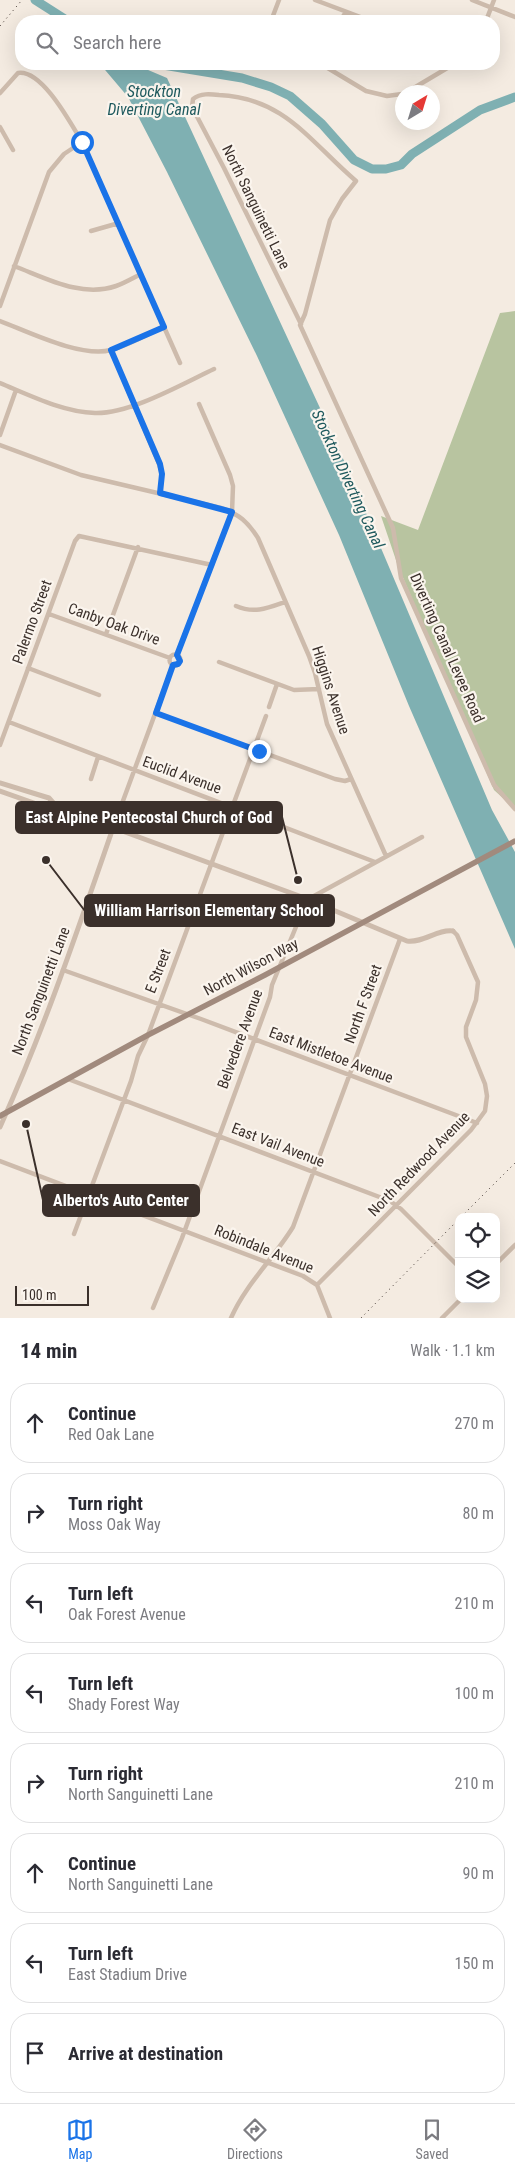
<!DOCTYPE html>
<html lang="en">
<head>
<meta charset="utf-8">
<style>
	body { margin:0; font-family:"Roboto Condensed",sans-serif; background:#f2f2f3; color:#2b2b33 }
	.controls { position:absolute; right:15px; bottom:15px; display:grid; overflow:hidden; border-radius:10px; box-shadow:0 5px 20px #0002 }
	.controls button { width:45px; height:45px; display:grid; place-items:center; padding:0; border:0; border-bottom:1px solid #e1e1e2; background:#fff; color:#2b2b33; font:25px sans-serif }
	.compass { position:absolute; left:395px; top:85px; width:45px; height:45px; border-radius:50%; background:#fff; box-shadow:0 5px 20px #0002; rotate:38deg }
	.scale { position:absolute; left:15px; bottom:12px; width:74px; box-sizing:border-box; padding-left:5px; border:2px solid #3b302b; border-top:0; font-size:14px; line-height:18px; white-space:nowrap; color:#3b302b; -webkit-text-stroke:4px #fbf5ee; paint-order:stroke }
	.stop { position:absolute; width:15px; height:15px; margin:-11px; border:4px solid #1a73e8; border-radius:50%; background:#fff }
	.stop.end { background:#1a73e8; border-color:#fff; box-shadow:0 1px 5px #0008 }
	.list { margin:0; padding:0; list-style:none }
	h2 { display:flex; justify-content:space-between; align-items:center; height:65px; margin:0; padding:0 20px; font-size:21px }
	h2 small { font-size:16px; font-weight:400; color:#7c7c81 }
	.list li { display:grid; grid-template-columns:32px 1fr auto; gap:15px; align-items:center; box-sizing:border-box; height:80px; margin:0 10px 10px; padding:0 10px; border:1px solid #e1e1e2; border-radius:20px }
	.list b { display:block; font-size:19px; white-space:nowrap }
	.list p { margin:0; font-size:16px; white-space:nowrap; color:#7c7c81 }
	.list em { font-size:16px; font-style:normal; color:#7c7c81 }
	.icon { flex:none; width:28px; height:28px; fill:none; stroke:currentColor; stroke-width:2; stroke-linecap:round; stroke-linejoin:round }
	.map { position:relative; flex:none; width:515px; height:1318px; overflow:hidden }
	.search { position:absolute; background:#fff; box-shadow:0 5px 20px #0002; left:15px; right:15px; top:15px; height:55px; display:flex; align-items:center; gap:12px; box-sizing:border-box; padding:0 18px; border-radius:20px; color:#7c7c81; font-size:19px }
	.sheet { height:785px; background:#fff }
	nav { display:flex; justify-content:space-around; align-items:center; box-sizing:border-box; height:70px; border-top:1px solid #e1e1e2; background:#fff; font-size:14px; color:#7c7c81 }
	nav a { display:grid; justify-items:center; gap:2px }
	nav .on { color:#1a73e8 }
	.map>svg:first-child { display:block }
	.green { fill:#b8c4a0 }
	.water { fill:#7fb0b2 }
	.lines { fill:none; stroke-linecap:round; stroke-linejoin:round }
	.river { stroke:#7fb0b2; stroke-width:9 }
	.minor { stroke:#cdbbac; stroke-width:4.5 }
	.tertiary { stroke:#cdbbac; stroke-width:5 }
	.secondary { stroke:#a18a7d; stroke-width:5.5 }
	.rail { stroke:#3b302b; stroke-width:1; stroke-dasharray:1 4; stroke-linecap:butt }
	.route { stroke:#1a73e8; stroke-width:6 }
	.labels { text-anchor:middle; dominant-baseline:central; stroke-width:4.5; stroke-linejoin:round; paint-order:stroke }
	.street-label { font-size:15px; fill:#3b302b; stroke:#fbf5ee }
	.water-label { font-size:16px; font-style:italic; fill:#1f5a5e; stroke:#fbf5ee }
	.leader { fill:none; stroke:#3b302b; stroke-width:2 }
	.callout-dot { fill:#3b302b; stroke:#fbf5ee; stroke-width:2 }
	.callout { fill:#3b302b; stroke:#3b302b; stroke-width:2 }
	.callout-label { font-size:16px; text-anchor:middle; font-weight:bold; fill:#fff }
</style>
</head>
<body>
<div class="map">
<svg width="515" height="1318" viewBox="0 0 515 1318">
	<rect width="100%" height="100%" fill="#f4ebe1"/>
	<path class="green" d="M515,311V809L494,790L398,566L381,516L418,530L500,313Z"/>
	<path class="water" d="M100,64H134L167,78L339,449L492,810L515,852V949L409,706L339,535L257,356L167,172L128,97Z"/>
	<g class="lines">
		<path class="river" d="M35,0L68,21
			M157,64L242,78L271,87L290,96L322,124L354,160L372,169H386L401,165L412,154L480,110L515,97"/>
		<path class="minor" d="M315,0L371,21
			M472,0L515,17
			M271,21L279,0
			M340,21L346,12
			M486,21L494,0
			M321,64L366,91L387,96L402,94
			M407,92L454,64
			M0,93L18,73C42,69 71,124 82,142L180,363
			M0,127L13,150
			M91,231L119,223
			M14,266C46,278 81,298 116,286C125,283 133,278 141,274
			M0,306L49,172L64,154L82,142
			M0,321C29,332 81,358 111,350C129,345 147,334 164,327
			M301,324L224,168L192,107L193,99C201,93 210,94 219,95C285,98 310,142 356,181L342,199L330,220L305,314L301,323L300,325L393,528L401,578L494,785L515,809
			M111,350L159,464L162,474L160,493
			M0,383C29,395 63,412 95,413C130,414 182,384 214,369
			M0,435L16,390
			M0,445L81,475L221,508C239,514 248,522 258,538L309,656L315,673L327,724L386,856
			M236,606C254,614 268,608 285,602
			M49,614L170,658
			M106,634L138,547
			M169.5 660a5.5 5.5 0 1 1 11 0a5.5 5.5 0 1 1-11 0Z
			M177,655L232,512L233,486L230,475L199,404
			M219,662L294,690L319,689
			M28,668L99,695
			M269,707L277,684
			M156,713L335,779L345,781L351,779
			M9,722L375,862
			M0,745L75,541L79,536L212,565
			M91,779L98,757
			M113,828L173,665
			M63,970L201,1019L477,1123
			M68,1079L390,1201L401,1209L459,1267
			M0,1161L303,1276L317,1285L330,1318
			M74,1234L131,1081L138,1056L148,1035L266,716
			M496,1264L515,1245
			M317,1285L471,1130L485,1111L487,1096L485,1084L466,1037V1027L476,1000L478,982L457,935L453,931
			M153,1308L182,1238L270,997L272,985L305,905L314,896L422,837
			M231,1318C246,1284 274,1258 293,1227L400,939
			M442,1318L461,1299"/>
		<path class="tertiary" d="M0,783L49,798L57,807
			M0,791L48,808L57,807L302,897L407,941C424,943 437,929 453,931
			M0,1127C44,1030 78,929 113,828"/>
		<path class="secondary" d="M0,1116L148,1035L265,975L515,841"/>
		<path class="rail" d="M0,26L22,0
			M461,1217L515,1163
			M361,1318L459,1219"/>
	</g>
	<g class="lines">
		<path class="route" d="M82,142L164,327L111,350L160,464L162,474L160,493L232,512L177,655L180,661L178,664L173,665L156,713L259,751"/>
	</g>
	<g class="labels">
		<g class="street-label">
			<text transform="translate(256 207) rotate(64)">North Sanguinetti Lane</text>
			<text transform="translate(32 622) rotate(-70)">Palermo Street</text>
			<text transform="translate(114 624) rotate(20)">Canby Oak Drive</text>
			<text transform="translate(447 648) rotate(66)">Diverting Canal Levee Road</text>
			<text transform="translate(331 690) rotate(72)">Higgins Avenue</text>
			<text transform="translate(182 775) rotate(20)">Euclid Avenue</text>
			<text transform="translate(251 967) rotate(-28)">North Wilson Way</text>
			<text transform="translate(158 971) rotate(-69)">E Street</text>
			<text transform="translate(41 991) rotate(-69)">North Sanguinetti Lane</text>
			<text transform="translate(363 1004) rotate(-70)">North F Street</text>
			<text transform="translate(240 1039) rotate(-70)">Belvedere Avenue</text>
			<text transform="translate(331 1055) rotate(21)">East Mistletoe Avenue</text>
			<text transform="translate(278 1145) rotate(21)">East Vail Avenue</text>
			<text transform="translate(419 1164) rotate(-46)">North Redwood Avenue</text>
			<text transform="translate(264 1249) rotate(22)">Robindale Avenue</text>
		</g>
		<g class="water-label">
			<text x="154" y="91">Stockton<tspan x="154" dy="18">Diverting Canal</tspan></text>
			<text transform="translate(348 479) rotate(65)">Stockton Diverting Canal</text>
		</g>
	</g>
	<path class="leader" d="M298 880L282 817M46 860L85 911M26 1124L43 1200"/>
	<g class="callout-dot">
		<circle cx="298" cy="880" r="5"/>
		<circle cx="46" cy="860" r="5"/>
		<circle cx="26" cy="1124" r="5"/>
	</g>
	<g class="callout">
		<rect x="16" y="802" width="266" height="31" rx="5"/>
		<rect x="85" y="895" width="249" height="31" rx="5"/>
		<rect x="43" y="1185" width="156" height="31" rx="5"/>
	</g>
	<g class="callout-label">
		<text x="149" y="823">East Alpine Pentecostal Church of God</text>
		<text x="209" y="916">William Harrison Elementary School</text>
		<text x="121" y="1206">Alberto's Auto Center</text>
	</g>
</svg>
<div class="controls">
<button><svg class="icon" aria-label="locate" viewBox="0 0 24 24"><circle cx="12" cy="12" r="6"/><path d="M12 2v4M12 18v4M2 12h4M18 12h4"/></svg></button>
<button><svg class="icon" aria-label="layers" viewBox="0 0 24 24"><path d="M12 4l9 5-9 5-9-5zM3 14l9 5 9-5"/></svg></button>
</div>
<svg class="compass" viewBox="-18 -18 36 36"><path d="M0-13l5 13h-10z" fill="#e53935"/><path d="M0 13l5-13h-10z" fill="#7c7c81"/></svg>
<div class="scale">100 m</div>
<div class="stop" style="left:82px;top:142px"></div>
<div class="stop end" style="left:259px;top:751px"></div>
<div class="search"><svg class="icon" aria-label="search" viewBox="0 0 24 24"><circle cx="10" cy="10" r="6"/><path d="M15 15l6 6"/></svg>Search here</div>
</div>
<section class="sheet">
<h2>14 min<small>Walk · 1.1 km</small></h2>
<ul class="list">
<li><svg class="icon" aria-label="ahead" viewBox="0 0 24 24"><path d="M12 20V5M6 11l6-6 6 6"/></svg><div><b>Continue</b><p>Red Oak Lane</p></div><em>270 m</em></li>
<li><svg class="icon" aria-label="right" viewBox="0 0 24 24"><path d="M7 20v-9h11M14 6l5 5-5 5"/></svg><div><b>Turn right</b><p>Moss Oak Way</p></div><em>80 m</em></li>
<li><svg class="icon" aria-label="left" viewBox="0 0 24 24"><path d="M17 20v-9H6M10 6l-5 5 5 5"/></svg><div><b>Turn left</b><p>Oak Forest Avenue</p></div><em>210 m</em></li>
<li><svg class="icon" aria-label="left" viewBox="0 0 24 24"><path d="M17 20v-9H6M10 6l-5 5 5 5"/></svg><div><b>Turn left</b><p>Shady Forest Way</p></div><em>100 m</em></li>
<li><svg class="icon" aria-label="right" viewBox="0 0 24 24"><path d="M7 20v-9h11M14 6l5 5-5 5"/></svg><div><b>Turn right</b><p>North Sanguinetti Lane</p></div><em>210 m</em></li>
<li><svg class="icon" aria-label="ahead" viewBox="0 0 24 24"><path d="M12 20V5M6 11l6-6 6 6"/></svg><div><b>Continue</b><p>North Sanguinetti Lane</p></div><em>90 m</em></li>
<li><svg class="icon" aria-label="left" viewBox="0 0 24 24"><path d="M17 20v-9H6M10 6l-5 5 5 5"/></svg><div><b>Turn left</b><p>East Stadium Drive</p></div><em>150 m</em></li>
<li><svg class="icon" aria-label="arrive" viewBox="0 0 24 24"><path d="M6 21V4h12l-3 4 3 4H6"/></svg><div><b>Arrive at destination</b></div></li>
</ul>
</section>
<nav>
<a class="on"><svg class="icon" aria-label="map" viewBox="0 0 24 24"><path d="M3 6l6-2 6 2 6-2v14l-6 2-6-2-6 2zM9 4v14M15 6v14"/></svg>Map</a>
<a><svg class="icon" aria-label="directions" viewBox="0 0 24 24"><path d="M12 3l9 9-9 9-9-9zM9 14v-3h6M13 9l2 2-2 2"/></svg>Directions</a>
<a><svg class="icon" aria-label="saved" viewBox="0 0 24 24"><path d="M7 4h10v16l-5-4-5 4z"/></svg>Saved</a>
</nav>
</body>
</html>
